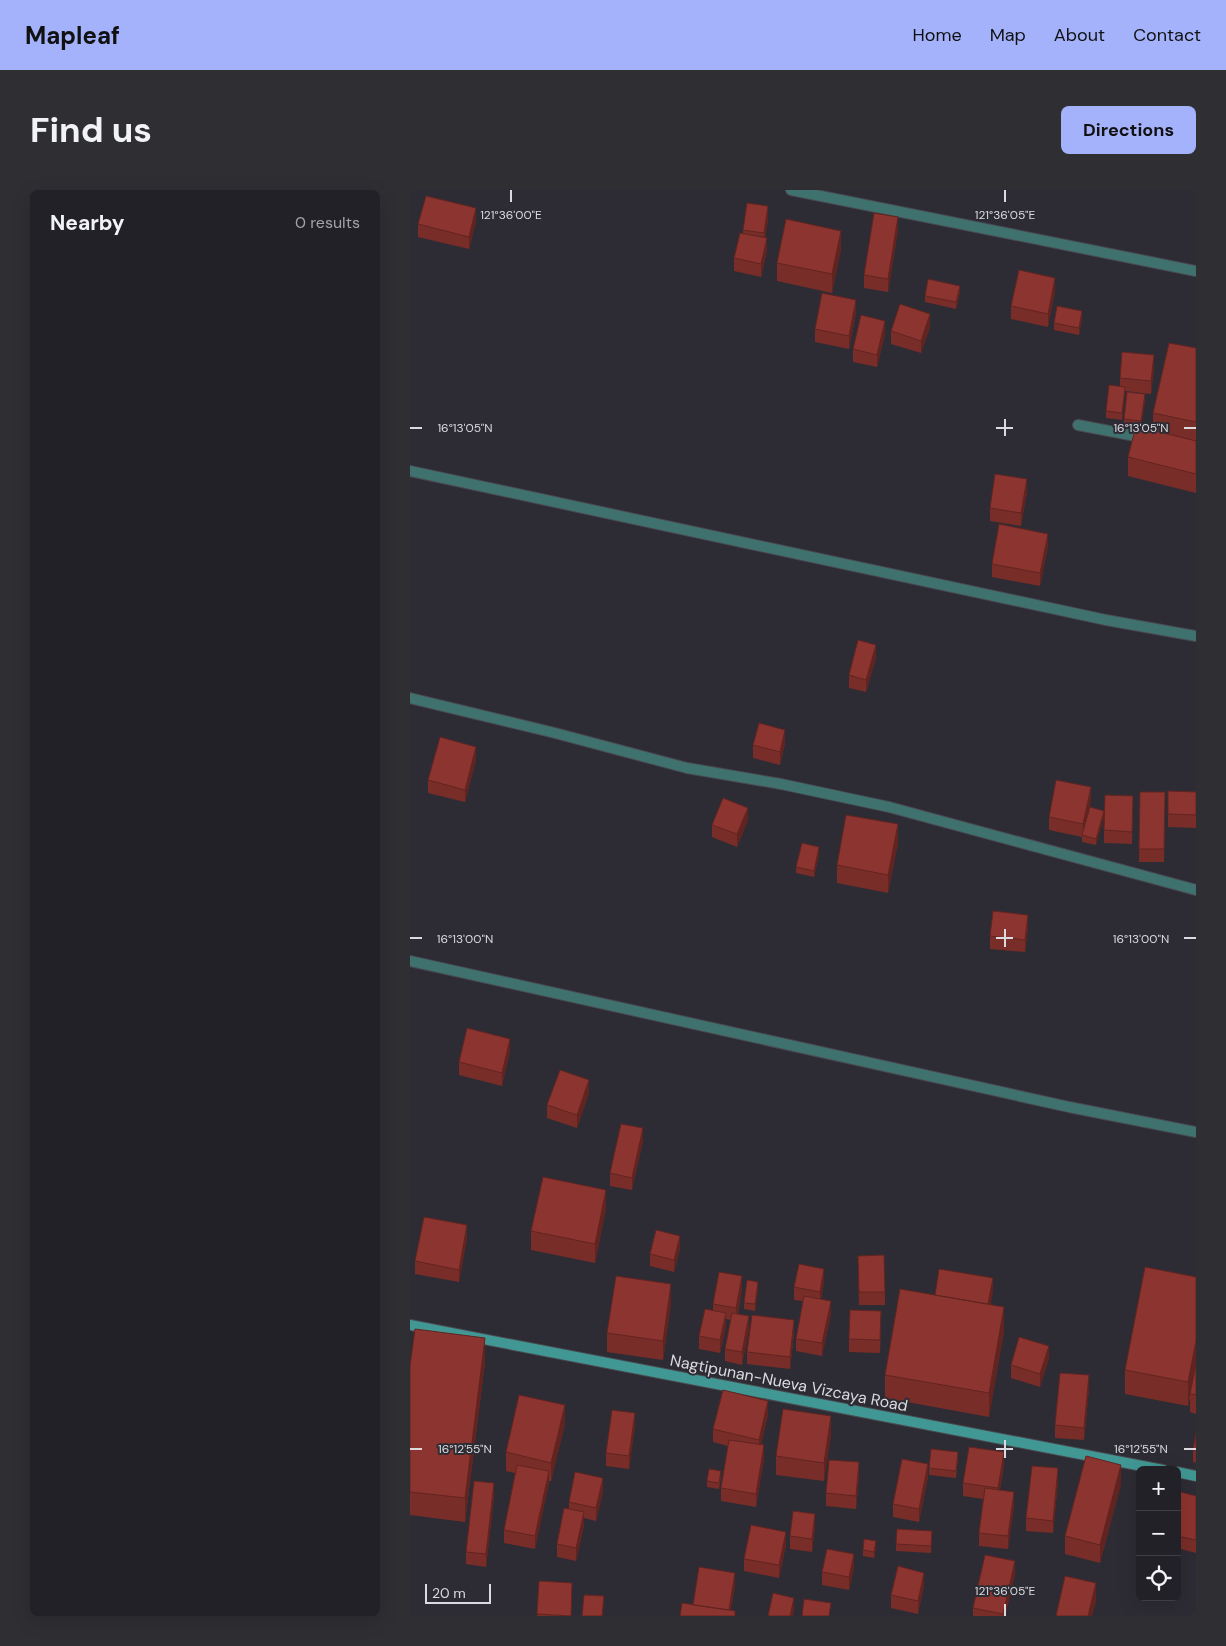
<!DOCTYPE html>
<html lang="en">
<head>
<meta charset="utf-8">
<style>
	body { margin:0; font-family:"DM Sans",sans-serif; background:#2e2e33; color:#f1f3f6 }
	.controls { position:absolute; right:15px; bottom:15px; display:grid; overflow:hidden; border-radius:8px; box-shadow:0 5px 20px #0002 }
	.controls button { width:45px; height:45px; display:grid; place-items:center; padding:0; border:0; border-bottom:1px solid #3f3e44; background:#222127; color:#f1f3f6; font:25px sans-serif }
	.scale { position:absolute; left:15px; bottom:12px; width:66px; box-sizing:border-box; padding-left:5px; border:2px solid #dadadf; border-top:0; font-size:14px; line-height:18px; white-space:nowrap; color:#dadadf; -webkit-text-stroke:4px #2d2c34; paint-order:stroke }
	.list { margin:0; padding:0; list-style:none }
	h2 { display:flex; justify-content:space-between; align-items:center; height:65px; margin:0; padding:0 20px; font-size:21px }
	h2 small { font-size:16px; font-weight:400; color:#a2a3a7 }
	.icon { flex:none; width:28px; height:28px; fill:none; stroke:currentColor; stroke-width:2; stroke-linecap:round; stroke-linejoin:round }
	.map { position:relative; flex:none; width:786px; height:1426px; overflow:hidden; border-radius:8px }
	header { display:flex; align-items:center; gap:30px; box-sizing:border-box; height:70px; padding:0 25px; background:#a4b2fc; color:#111 }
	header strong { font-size:24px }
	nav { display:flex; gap:28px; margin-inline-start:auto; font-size:18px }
	.intro { display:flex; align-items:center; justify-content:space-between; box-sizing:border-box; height:120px; padding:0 30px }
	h1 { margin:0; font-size:35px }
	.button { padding:12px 22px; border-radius:8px; background:#a4b2fc; color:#111; font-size:18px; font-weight:700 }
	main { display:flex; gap:30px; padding:0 30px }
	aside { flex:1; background:#222127; border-radius:8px; box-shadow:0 5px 20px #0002 }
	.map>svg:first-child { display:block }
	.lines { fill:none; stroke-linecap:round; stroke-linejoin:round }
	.street-casing { stroke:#49484f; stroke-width:12 }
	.secondary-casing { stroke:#49484f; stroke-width:12 }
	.street { stroke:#3f716f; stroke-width:10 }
	.secondary { stroke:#419794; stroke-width:10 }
	.wall { fill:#782d28 }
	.shaded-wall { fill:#622421 }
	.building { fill:#8c342f; stroke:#622421 }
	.ticks { fill:none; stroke:#dadadf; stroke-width:2 }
	.labels { text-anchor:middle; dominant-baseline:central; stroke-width:4; stroke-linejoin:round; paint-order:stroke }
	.street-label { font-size:16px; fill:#dadadf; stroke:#2d2c34 }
	.ticks-label { font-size:12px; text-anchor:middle; fill:#dadadf; stroke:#2d2c34; stroke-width:4; stroke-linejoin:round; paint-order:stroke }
</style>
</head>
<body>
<header>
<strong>Mapleaf</strong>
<nav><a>Home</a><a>Map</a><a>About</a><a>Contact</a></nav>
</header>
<div class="intro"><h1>Find us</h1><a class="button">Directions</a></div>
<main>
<aside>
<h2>Nearby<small>0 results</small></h2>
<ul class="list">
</ul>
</aside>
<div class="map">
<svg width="786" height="1426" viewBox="0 0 786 1426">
	<rect width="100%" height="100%" fill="#2d2c34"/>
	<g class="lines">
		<defs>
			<path id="street" d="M381,0L786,81
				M668,235L736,248
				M0,281L696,430L786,446
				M0,508L145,543L277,578L371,594L479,617L786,700
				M0,771L659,917L786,942"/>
			<path id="secondary" d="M0,1135L753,1280
				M767,1282L786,1286"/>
		</defs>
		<use href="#street" class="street-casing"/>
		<use href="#secondary" class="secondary-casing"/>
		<use href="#street" class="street"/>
		<use href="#secondary" class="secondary"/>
	</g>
	<path class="wall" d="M358,29L355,48L357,61L351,87L324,81V68L333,43V40Z
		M66,31L59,59L8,47V34Z
		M488,40L478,102L454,98V85Z
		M431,59L422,103L367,91V73Z
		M645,101L638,137L601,129V116Z
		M550,102L546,119L515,112V106Z
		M446,123L439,159L405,152V139Z
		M672,127L669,145L644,140V133Z
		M520,137L511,163L481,154V141Z
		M475,144L467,177L443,172V159Z
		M786,158V251L769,247L786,251V303L718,286V267L726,237L714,235V229L735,211L731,237L743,240V223Z
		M744,178L741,204L715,201L712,230L696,228V221L710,196V188Z
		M617,302L611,336L580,331V318Z
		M638,356L630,396L582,387V374Z
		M466,468L456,502L439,498V485Z
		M375,553L370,575L343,568V555Z
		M66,570L55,612L18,603V590Z
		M730,602H755L754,672H729Z
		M786,602V638L758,637V624Z
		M681,610L678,624L694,621L686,655L672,652V647L639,640V627Z
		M723,619L722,654L694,653V640Z
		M338,630L327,657L302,647V635Z
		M488,653L478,703L427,693V675Z
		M409,664L404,687L386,683V677Z
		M618,737L615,762L580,759V746Z
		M100,861L92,896L49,885V872Z
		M179,903L167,938L137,928V915Z
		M233,951L222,1000L200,996V983Z
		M196,1019L185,1073L121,1060V1041Z
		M57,1048L49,1092L5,1084V1071Z
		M270,1058L264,1082L240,1076V1064Z
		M448,1066L475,1102V1115H449Z
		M786,1087V1224L780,1222V1207L778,1216L715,1204V1180Z
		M414,1092L411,1109L421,1124L412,1166L386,1161V1149L393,1111L384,1110V1097Z
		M332,1099L328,1124L339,1139L332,1175L315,1171V1159L321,1130L316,1129V1136L310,1163L289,1159V1146L303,1120V1114Z
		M348,1099L345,1121L334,1119V1113Z
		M583,1101L580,1114L594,1141L579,1227L475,1208V1185L525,1105Z
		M261,1113L253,1170L197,1162V1143Z
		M471,1134L470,1163L439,1162V1149Z
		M384,1143L380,1179L337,1174V1162Z
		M639,1168L630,1197L601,1188V1175Z
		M75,1172L55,1332L0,1325V1176Z
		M679,1198L674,1250L645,1248V1235Z
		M358,1224L351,1255L354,1268L346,1317L311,1311V1298L318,1256L303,1252V1239Z
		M155,1234L141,1291H139L125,1359L94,1353V1340L105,1283L96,1281V1262Z
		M225,1235L219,1279L196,1276V1263Z
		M786,1243V1273L783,1272V1260Z
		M421,1244L414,1291L366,1285V1266Z
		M548,1268L546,1288L519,1285V1278Z
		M594,1275L590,1300L604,1315L598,1359L569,1356V1343L573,1309L553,1306V1293Z
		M449,1285L446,1319L416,1316V1303Z
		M311,1287L309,1299L297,1297V1291Z
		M518,1287L509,1332L483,1327V1314Z
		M648,1291L643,1343L616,1341V1328Z
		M711,1294L690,1373L655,1364V1346Z
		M193,1301L186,1331L174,1328V1335L166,1371L147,1367V1354L159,1319V1312Z
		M84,1306L76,1377L56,1374V1362Z
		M786,1306V1363L767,1358V1318Z
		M405,1336L402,1362L380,1359V1346Z
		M522,1341L521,1363L486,1361V1354Z
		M376,1355L369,1388L334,1381V1369Z
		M466,1357L464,1368L453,1366V1360Z
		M444,1377L439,1400L412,1395V1382Z
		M605,1384L595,1426H563V1418Z
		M129,1391L162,1406L161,1426H127Z
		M514,1395L508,1424L481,1418V1405Z"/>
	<path class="shaded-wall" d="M358,16V29L354,56V43Z
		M66,18V31L59,59V47Z
		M488,27V40L478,102V89Z
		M431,41V59L422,103V84Z
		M357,48V61L351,87V74Z
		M645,88V101L638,137V124Z
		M550,96V102L546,119V112Z
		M446,110V123L439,159V146Z
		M672,121V127L669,145V138Z
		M520,124V137L511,163V151Z
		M475,131V144L467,177V165Z
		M744,165V178L741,204V191Z
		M715,197V203L712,230V223Z
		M735,204V211L731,237V231Z
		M617,289V302L611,336V323Z
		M638,344V356L630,396V383Z
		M466,455V468L456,502V490Z
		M375,540V553L370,575V562Z
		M66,557V570L55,612V600Z
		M681,597V610L673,647V634Z
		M338,618V630L327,657V644Z
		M694,621V628L686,655V649Z
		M488,634V653L478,703V685Z
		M409,657V664L404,687V681Z
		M618,725V737L615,762V750Z
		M100,849V861L92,896V883Z
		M179,890V903L167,938V925Z
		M233,938V951L222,1000V988Z
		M196,1000V1019L185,1073V1054Z
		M57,1035V1048L49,1092V1080Z
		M270,1046V1058L264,1082V1070Z
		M414,1079V1092L410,1115V1102Z
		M332,1086V1099L326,1131V1118Z
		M583,1088V1101L577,1135V1122Z
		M348,1092V1099L345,1121V1114Z
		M261,1094V1113L253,1170V1151Z
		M421,1111V1124L412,1166V1153Z
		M594,1117V1141L579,1227V1203Z
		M316,1123V1136L310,1163V1150Z
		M339,1126V1139L332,1175V1162Z
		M384,1130V1143L380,1179V1167Z
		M75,1148V1172L55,1332V1308Z
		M786,1151V1175L778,1216V1192Z
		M639,1156V1168L630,1197V1184Z
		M679,1185V1198L674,1250V1238Z
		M358,1211V1224L349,1263V1250Z
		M155,1215V1234L141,1291V1273Z
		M225,1223V1235L219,1279V1266Z
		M421,1226V1244L414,1291V1273Z
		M354,1255V1268L346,1317V1304Z
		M594,1262V1275L588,1311V1298Z
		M449,1272V1285L446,1319V1306Z
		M518,1274V1287L509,1332V1319Z
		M711,1275V1294L690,1373V1355Z
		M648,1278V1291L643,1343V1331Z
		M139,1281V1294L125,1359V1346Z
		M193,1288V1301L186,1331V1318Z
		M84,1293V1306L76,1377V1364Z
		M604,1302V1315L598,1359V1346Z
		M174,1322V1335L166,1371V1358Z
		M405,1324V1336L402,1362V1349Z
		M376,1342V1355L369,1388V1375Z
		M466,1351V1357L464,1368V1362Z
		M444,1364V1377L439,1400V1387Z
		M605,1371V1384L595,1426H593Z
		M325,1383V1396L320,1426L319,1422Z
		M514,1383V1395L508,1424V1411Z
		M686,1393V1412L682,1426H678Z
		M194,1406L193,1426H192Z
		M384,1408V1421L383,1426H380Z"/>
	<path class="building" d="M16,6L66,18L59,47L8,34Z
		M337,13L358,16L354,43L333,40Z
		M464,23L488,27L478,89L454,85Z
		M376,29L431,41L422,84L367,73Z
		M330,43L357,48L351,74L324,68Z
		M609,80L645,88L638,124L601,116Z
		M518,89L550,96L546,112L515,106Z
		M412,103L446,110L439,146L405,139Z
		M490,114L520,124L511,151L481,141Z
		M647,116L672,121L669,138L644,133Z
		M451,125L475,131L467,165L443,159Z
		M759,153L786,158V232L743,223Z
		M712,162L744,165L741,191L710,188Z
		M699,195L715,197L712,223L696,221Z
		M717,202L735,204L731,231L714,229Z
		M726,236L786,251V284L718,267Z
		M585,284L617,289L611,323L580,318Z
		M589,334L638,344L630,383L582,374Z
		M448,450L466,455L456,490L439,485Z
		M349,533L375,540L370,562L343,555Z
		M30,547L66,557L55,600L18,590Z
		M646,590L681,597L673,634L639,627Z
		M758,601L786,602V625L758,624Z
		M730,602H755L754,659H729Z
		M695,605L723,606L722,642L694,640Z
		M313,608L338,618L327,644L302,635Z
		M680,617L694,621L686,649L672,645Z
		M436,625L488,634L478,685L427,675Z
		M392,653L409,657L404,681L386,677Z
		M583,721L618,725L615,750L580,746Z
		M57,838L100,849L92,883L49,872Z
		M150,880L179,890L167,925L137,915Z
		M211,934L233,938L222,988L200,983Z
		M133,987L196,1000L185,1054L121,1041Z
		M14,1027L57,1035L49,1080L5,1071Z
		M246,1040L270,1046L264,1070L240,1064Z
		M474,1065L475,1102H449L448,1066Z
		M389,1074L414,1079L410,1102L384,1097Z
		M735,1077L786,1087V1151L778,1192L715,1180Z
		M529,1079L583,1088L578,1114L525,1105Z
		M309,1082L332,1086L326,1118L303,1114Z
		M206,1086L261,1094L253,1151L197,1143Z
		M337,1090L348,1092L345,1114L334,1113Z
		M490,1099L594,1117L579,1203L475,1185Z
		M394,1106L421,1111L412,1153L386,1149Z
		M295,1119L316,1123L310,1150L289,1146Z
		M440,1120L471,1121L470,1150L439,1149Z
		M322,1123L339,1126L332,1162L315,1159Z
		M342,1125L384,1130L380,1167L337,1162Z
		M5,1139L75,1148L55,1308L0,1302V1176Z
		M609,1147L639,1156L630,1184L601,1175Z
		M786,1174V1205L780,1204Z
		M650,1183L679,1185L674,1238L645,1235Z
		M313,1200L358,1211L349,1250L303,1239Z
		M109,1205L155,1215L141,1273L96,1262Z
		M373,1219L421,1226L414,1273L366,1266Z
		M202,1220L225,1223L219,1266L196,1263Z
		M786,1243V1260H783Z
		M319,1250L354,1255L346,1304L311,1298Z
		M559,1257L594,1262L588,1298L553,1293Z
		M521,1259L548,1262L546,1281L519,1278Z
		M676,1266L711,1275L690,1355L655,1346Z
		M492,1269L518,1274L509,1319L483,1314Z
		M419,1270L449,1272L446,1306L416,1303Z
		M107,1275L139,1281L125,1346L94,1340Z
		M622,1276L648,1278L643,1331L616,1328Z
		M299,1279L311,1281L309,1293L297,1291Z
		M165,1282L193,1288L186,1318L159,1312Z
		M64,1291L84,1293L76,1364L56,1362Z
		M575,1298L604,1302L598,1346L569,1343Z
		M771,1302L786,1306V1350L767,1346V1318Z
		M154,1318L174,1322L166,1358L147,1354Z
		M383,1321L405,1324L402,1349L380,1346Z
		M341,1335L376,1342L369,1375L334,1369Z
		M487,1339L522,1341L521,1356L486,1354Z
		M454,1349L466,1351L464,1362L453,1360Z
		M417,1359L444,1364L439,1387L412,1382Z
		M575,1365L605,1371L593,1424L563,1418Z
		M488,1376L514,1383L508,1411L481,1405Z
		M289,1377L325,1383L319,1420L283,1415Z
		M655,1386L686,1393L678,1426H646Z
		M129,1391L162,1393L161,1426L127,1424Z
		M363,1403L384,1408L380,1426H358Z
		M174,1405L194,1406L192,1426H172Z
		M394,1409L421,1413L419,1426H392Z
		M272,1413L325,1421V1426H270Z"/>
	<path class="ticks" d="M101,0V12M595,0V12M595,229V246M0,238H12M586,238H603M774,238H786M595,739V757M0,748H12M586,748H603M774,748H786M595,1250V1268M0,1259H12M586,1259H603M774,1259H786M595,1414V1426"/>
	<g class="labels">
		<g class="street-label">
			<text transform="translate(379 1193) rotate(11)">Nagtipunan-Nueva Vizcaya Road</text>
		</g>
	</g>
	<g class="ticks-label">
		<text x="101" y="29">121°36'00"E</text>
		<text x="595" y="29">121°36'05"E</text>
		<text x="55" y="242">16°13'05"N</text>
		<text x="731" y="242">16°13'05"N</text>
		<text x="55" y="753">16°13'00"N</text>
		<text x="731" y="753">16°13'00"N</text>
		<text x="55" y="1263">16°12'55"N</text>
		<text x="731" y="1263">16°12'55"N</text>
		<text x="595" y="1405">121°36'05"E</text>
	</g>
</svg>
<div class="controls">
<button>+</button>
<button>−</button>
<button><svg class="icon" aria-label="locate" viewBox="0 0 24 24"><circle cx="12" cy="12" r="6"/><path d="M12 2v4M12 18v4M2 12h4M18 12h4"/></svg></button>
</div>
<div class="scale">20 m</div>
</div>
</main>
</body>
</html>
